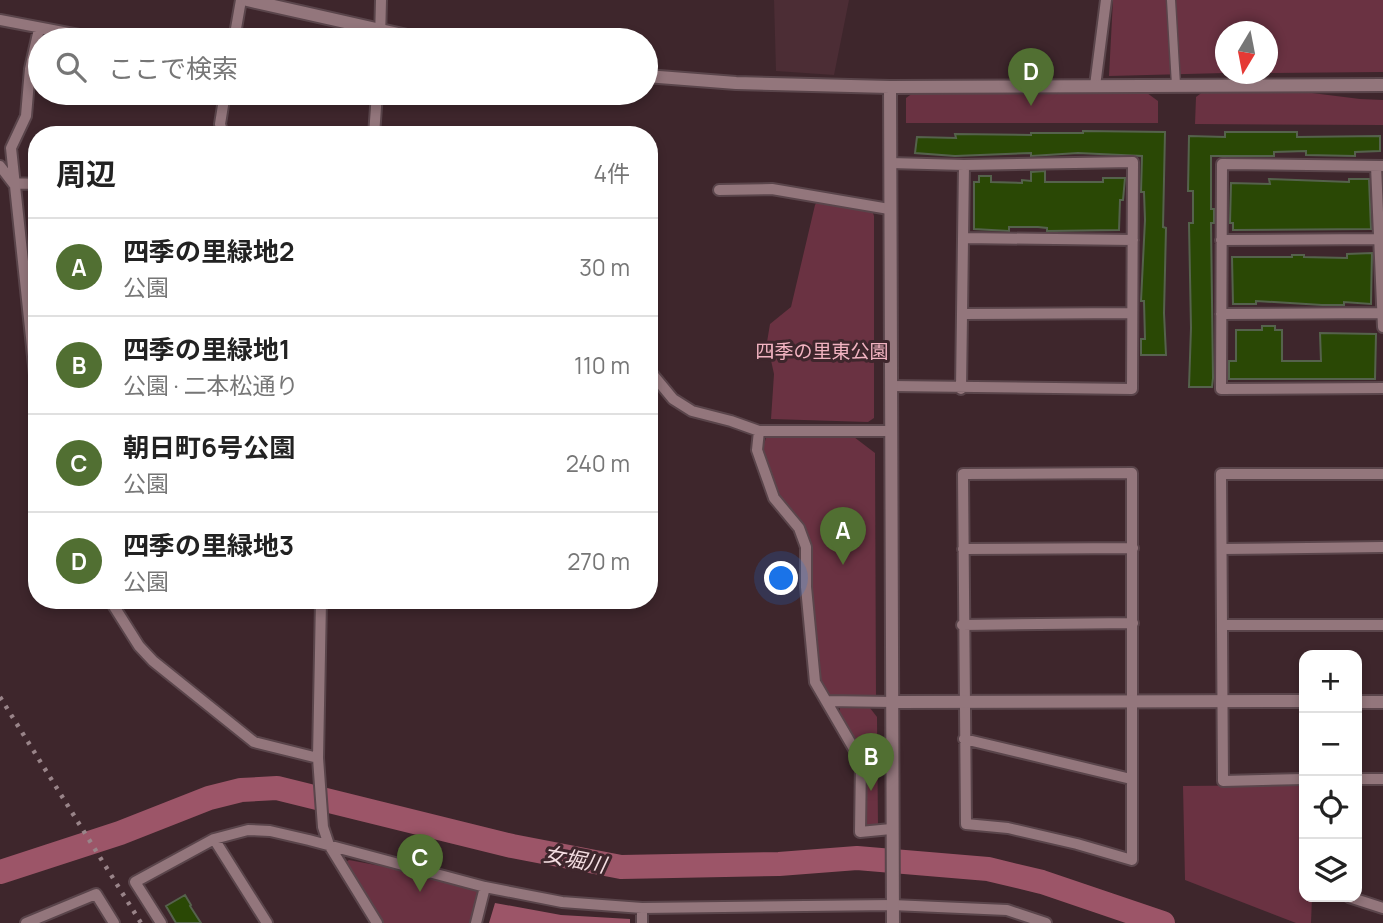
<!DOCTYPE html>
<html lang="ja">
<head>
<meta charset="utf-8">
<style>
	body { margin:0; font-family:Manrope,"Noto Sans JP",sans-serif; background:#f2f2f2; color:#222 }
	.controls { position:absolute; right:21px; bottom:21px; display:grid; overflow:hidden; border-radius:14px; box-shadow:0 4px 10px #0003 }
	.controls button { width:63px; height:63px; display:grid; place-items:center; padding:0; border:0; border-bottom:2px solid #e0e0e0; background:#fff; color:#222; font:35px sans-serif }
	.compass { position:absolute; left:1215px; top:21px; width:63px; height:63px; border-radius:50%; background:#fff; box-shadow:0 4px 10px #0003; rotate:190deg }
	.you { position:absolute; left:782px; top:579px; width:24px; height:24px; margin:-18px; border:5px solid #fff; border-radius:50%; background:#1a73e8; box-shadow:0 0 0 10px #1a73e833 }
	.badge { display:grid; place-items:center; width:46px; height:46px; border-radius:50%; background:#516f32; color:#fff; font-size:23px; font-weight:700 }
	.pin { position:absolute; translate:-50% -58px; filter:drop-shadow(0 2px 4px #0008) }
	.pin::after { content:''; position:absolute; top:37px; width:24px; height:21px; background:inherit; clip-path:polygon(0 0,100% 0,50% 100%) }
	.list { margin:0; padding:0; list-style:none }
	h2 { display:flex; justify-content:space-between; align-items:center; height:91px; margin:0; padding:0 28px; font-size:30px }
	h2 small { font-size:23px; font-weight:400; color:#767676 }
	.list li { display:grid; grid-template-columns:46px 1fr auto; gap:21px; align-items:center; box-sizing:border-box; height:98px; padding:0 28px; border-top:2px solid #e0e0e0 }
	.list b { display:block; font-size:26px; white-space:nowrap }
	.list p { margin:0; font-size:23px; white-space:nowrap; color:#767676 }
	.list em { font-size:23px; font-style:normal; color:#767676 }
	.icon { flex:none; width:38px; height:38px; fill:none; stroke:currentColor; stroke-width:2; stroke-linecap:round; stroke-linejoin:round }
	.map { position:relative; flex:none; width:1383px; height:923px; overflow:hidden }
	.search { position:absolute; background:#fff; box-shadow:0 4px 10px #0003; left:28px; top:28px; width:630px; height:77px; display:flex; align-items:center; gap:18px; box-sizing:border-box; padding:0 24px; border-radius:38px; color:#767676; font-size:26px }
	.panel { position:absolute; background:#fff; box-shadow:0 4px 10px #0003; left:28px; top:126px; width:630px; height:483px; border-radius:28px }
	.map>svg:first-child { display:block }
	.built { fill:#4c2d35 }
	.green { fill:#6a3242 }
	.water { fill:#9c5568 }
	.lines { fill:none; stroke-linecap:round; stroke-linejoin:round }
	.river { stroke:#9c5568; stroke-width:24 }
	.building { fill:#2a4805; stroke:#55624c; stroke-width:2 }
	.pedestrian-casing { stroke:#5a454b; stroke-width:11 }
	.minor-casing { stroke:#5a454b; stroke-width:14 }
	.tertiary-casing { stroke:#5a454b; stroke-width:16 }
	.pedestrian { stroke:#93767c; stroke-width:8 }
	.minor { stroke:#93767c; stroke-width:10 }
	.tertiary { stroke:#93767c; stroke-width:12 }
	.rail { stroke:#998489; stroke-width:4.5; stroke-dasharray:3.5 7; stroke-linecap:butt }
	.labels { text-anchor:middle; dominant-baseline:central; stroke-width:6; stroke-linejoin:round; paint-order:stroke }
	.park-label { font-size:19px; fill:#f2b3c1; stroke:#3e262c }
	.water-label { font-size:21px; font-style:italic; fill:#f4dee2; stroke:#3e262c }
</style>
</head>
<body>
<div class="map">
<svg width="1383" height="923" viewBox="0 0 1383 923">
	<rect width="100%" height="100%" fill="#3e262c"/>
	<path class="built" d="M774,0H849L834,75L776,71Z"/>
	<path class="green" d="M1113,0H1383V72L1268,73V32H1226L1225,73L1109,76Z
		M1204,91H1296L1360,99L1383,100V125L1195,124L1196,97Z
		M913,93H1147L1158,101V123H906V98Z
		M818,200L872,210L874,216V418L868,422L771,419L774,374L767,342L770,324L791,307L815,205Z
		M854,437L875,453L876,696L829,695L820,683L810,581L812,550L801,522L779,496L762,450L766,438Z
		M840,708H870L877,717L878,827L865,828V756L838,718Z
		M1304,785V897H1312L1311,923H1296L1185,880L1183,786Z
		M349,860L397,869L477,890L478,893L472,923H382L346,862Z"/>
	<path class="water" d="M495,903L561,915L630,919V923H489Z"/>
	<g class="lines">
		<path class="river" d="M0,872L120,833L209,798L241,790L277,788L512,846L621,867L779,864L857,858L988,869L1042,882L1163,923"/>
	</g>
	<path class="building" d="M1083,131L1165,132L1163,227L1166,228L1164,313L1166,355H1141V339H1145L1144,301H1141L1145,220L1144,192H1141L1142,156L1078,153L1031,156V153L955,156L915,153L917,137L956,138L955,134L1031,135V133H1083Z
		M1225,132H1297V137L1380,136V151L1355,152V156L1306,155V151L1274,152V156H1211V209H1214V223H1211L1213,378L1212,387H1189L1191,328L1189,223H1193V191H1188L1189,136L1225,137Z
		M1045,171V182H1103V178H1125L1123,200H1120L1119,230L1047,231V228L1038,227H1009V231L974,229V182H979V176H991V182L1022,183V180L1031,181V172Z
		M1269,179L1349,182V179H1369L1371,229L1233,230V223H1230L1231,183L1270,184Z
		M1372,253L1371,304L1344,302V305H1322L1256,301V304H1233L1232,257H1292V255H1304V257L1347,258V254Z
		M1262,326H1275V330H1282V361H1321L1320,333L1376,334L1375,379H1229V361H1236V330H1262Z
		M185,895L191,905L190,906L201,923H176L166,906Z"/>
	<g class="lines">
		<defs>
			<path id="pedestrian" d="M1171,0L1176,85"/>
			<path id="minor" d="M0,20L105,40
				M234,40L241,0
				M380,40L381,0
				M1095,86L1106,0
				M223,135L220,124L225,93
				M374,135L377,93
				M890,163L964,165L1133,162L1132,389L891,386
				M0,166L13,183
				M1376,166L1383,327
				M1383,166L1222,164L1221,389L1383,388
				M13,183L37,184
				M719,190L772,189L889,209
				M963,238L1133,240
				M1221,240L1379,239
				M962,314L1132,313
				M1221,314L1382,313
				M649,370L673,399L692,411L731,421L759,431H890
				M961,389L964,165
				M37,394L11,148L26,116L30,69L39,29
				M759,431L757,450L774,498L799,528L806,547V587L815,682L861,761L860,832L891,829
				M1132,473V860L1077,844L1008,828L966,824L963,474Z
				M963,549L1133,548
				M1222,549L1383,547
				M110,600L139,646L153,661L254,742L318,758
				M321,600L318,758L323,827L329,845L377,923
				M962,625L1133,623
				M1222,625H1383
				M826,701L893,702
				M964,739L1131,779
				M1304,779L1223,781L1221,474H1383
				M1357,779H1383
				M214,839L267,923
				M1349,897L1383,908
				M642,908V923
				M26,923L96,894L114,923
				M161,923L135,882L214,839L248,830L270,831L309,840L485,887L562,902L642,908L892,905L1007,910L1046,923
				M476,923L485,887"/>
			<path id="tertiary" d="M247,0L425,40
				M646,76L736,83L890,87L1383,85
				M890,87L893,923
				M893,702L1304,701
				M1357,702H1383"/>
		</defs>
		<use href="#pedestrian" class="pedestrian-casing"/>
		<use href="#minor" class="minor-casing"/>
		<use href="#tertiary" class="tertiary-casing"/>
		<use href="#pedestrian" class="pedestrian"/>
		<use href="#minor" class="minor"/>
		<use href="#tertiary" class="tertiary"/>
		<path class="rail" d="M0,697L141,923"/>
	</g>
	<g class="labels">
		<g class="park-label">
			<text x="822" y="351">四季の里東公園</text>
		</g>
		<g class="water-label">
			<text transform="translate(575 859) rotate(11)">女堀川</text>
		</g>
	</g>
</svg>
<div class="controls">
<button>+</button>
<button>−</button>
<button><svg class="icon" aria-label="locate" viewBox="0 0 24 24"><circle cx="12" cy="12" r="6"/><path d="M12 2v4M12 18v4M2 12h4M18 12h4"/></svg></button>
<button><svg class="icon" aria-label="layers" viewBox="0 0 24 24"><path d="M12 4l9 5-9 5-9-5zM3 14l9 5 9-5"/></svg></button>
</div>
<svg class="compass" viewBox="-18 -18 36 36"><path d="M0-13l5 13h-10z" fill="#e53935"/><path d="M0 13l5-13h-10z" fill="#767676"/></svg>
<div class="you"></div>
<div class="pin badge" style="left:843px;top:565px">A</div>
<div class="pin badge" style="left:871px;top:791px">B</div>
<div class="pin badge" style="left:420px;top:892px">C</div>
<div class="pin badge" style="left:1031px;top:106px">D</div>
<div class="search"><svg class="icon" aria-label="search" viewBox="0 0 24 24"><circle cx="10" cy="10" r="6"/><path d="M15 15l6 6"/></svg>ここで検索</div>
<section class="panel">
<h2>周辺<small>4件</small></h2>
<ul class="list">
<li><span class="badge">A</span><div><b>四季の里緑地2</b><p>公園</p></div><em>30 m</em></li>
<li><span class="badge">B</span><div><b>四季の里緑地1</b><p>公園 · 二本松通り</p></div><em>110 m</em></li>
<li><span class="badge">C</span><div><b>朝日町6号公園</b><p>公園</p></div><em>240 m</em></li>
<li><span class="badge">D</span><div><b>四季の里緑地3</b><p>公園</p></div><em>270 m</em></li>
</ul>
</section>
</div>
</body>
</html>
